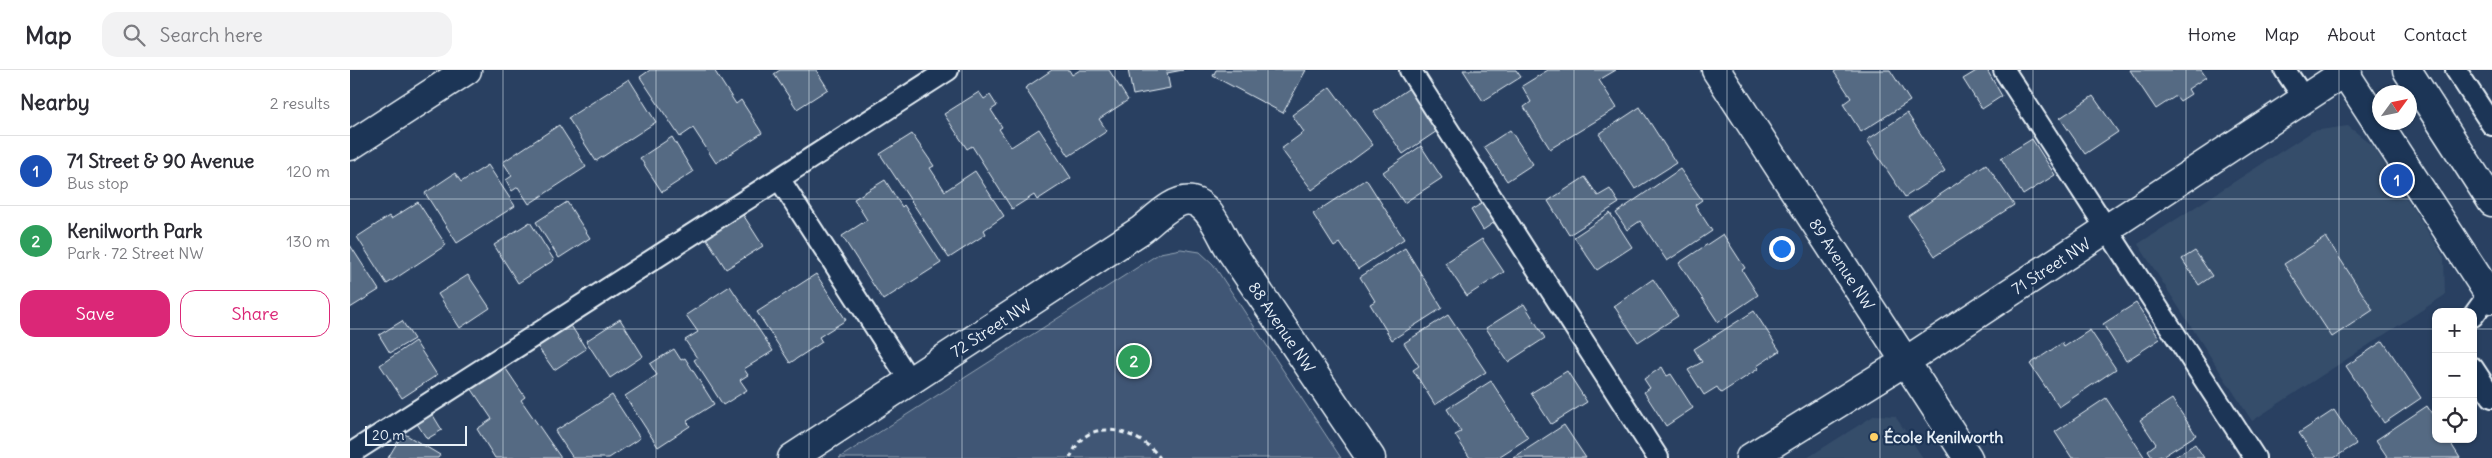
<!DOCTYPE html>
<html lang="en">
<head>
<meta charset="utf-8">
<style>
	body { margin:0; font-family:Delius,sans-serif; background:#f2f2f3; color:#2b2b33 }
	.controls { position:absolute; right:15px; bottom:15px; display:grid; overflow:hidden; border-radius:10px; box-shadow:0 1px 4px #0004 }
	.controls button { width:45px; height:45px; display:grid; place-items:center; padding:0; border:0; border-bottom:1px solid #e1e1e2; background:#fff; color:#2b2b33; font:25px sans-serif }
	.compass { position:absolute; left:2022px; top:15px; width:45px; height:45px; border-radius:50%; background:#fff; box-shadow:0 1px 4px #0004; rotate:57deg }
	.scale { position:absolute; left:15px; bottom:12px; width:102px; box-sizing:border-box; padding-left:5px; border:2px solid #e8f1f8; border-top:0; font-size:14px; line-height:18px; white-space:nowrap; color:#e8f1f8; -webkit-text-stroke:4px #1d3557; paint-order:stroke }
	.you { position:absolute; left:1431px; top:178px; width:18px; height:18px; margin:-12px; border:4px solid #fff; border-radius:50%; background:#1a73e8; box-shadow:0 0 0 8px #1a73e833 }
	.badge { display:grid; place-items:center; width:32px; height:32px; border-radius:50%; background:#db2777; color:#fff; font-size:16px; font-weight:700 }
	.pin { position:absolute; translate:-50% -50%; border:2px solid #fff; box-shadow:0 1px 5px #0006 }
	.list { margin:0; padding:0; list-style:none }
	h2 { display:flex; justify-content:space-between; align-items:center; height:65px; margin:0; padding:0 20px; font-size:21px }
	h2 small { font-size:16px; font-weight:400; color:#7c7c81 }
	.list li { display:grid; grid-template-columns:32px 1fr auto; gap:15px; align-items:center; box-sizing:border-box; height:70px; padding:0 20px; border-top:1px solid #e1e1e2 }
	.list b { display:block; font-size:19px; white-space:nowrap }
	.list p { margin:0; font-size:16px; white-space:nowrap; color:#7c7c81 }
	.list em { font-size:16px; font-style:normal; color:#7c7c81 }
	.actions { display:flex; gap:10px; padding:15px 20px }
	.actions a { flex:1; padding:11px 0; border:1px solid #db2777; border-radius:15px; text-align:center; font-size:18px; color:#db2777 }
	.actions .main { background:#db2777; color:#fff }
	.icon { flex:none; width:28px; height:28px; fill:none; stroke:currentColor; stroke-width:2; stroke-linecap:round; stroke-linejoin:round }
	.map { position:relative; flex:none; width:2142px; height:388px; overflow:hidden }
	header { display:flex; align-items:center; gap:30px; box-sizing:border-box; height:70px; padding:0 25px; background:#fff; border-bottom:1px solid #e1e1e2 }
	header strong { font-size:24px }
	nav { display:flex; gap:28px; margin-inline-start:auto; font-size:18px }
	.search { width:350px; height:45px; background:#f2f2f3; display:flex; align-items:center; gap:12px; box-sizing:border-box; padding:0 18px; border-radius:15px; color:#7c7c81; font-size:19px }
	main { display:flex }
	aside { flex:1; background:#fff }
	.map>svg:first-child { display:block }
	.built { fill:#364d6b }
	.green { fill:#415774; stroke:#94a4b6 }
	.building { fill:#556a83; stroke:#e8f1f8 }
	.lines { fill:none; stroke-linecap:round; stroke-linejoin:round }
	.service-casing { stroke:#e8f1f8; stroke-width:24 }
	.minor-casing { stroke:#e8f1f8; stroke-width:31 }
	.secondary-casing { stroke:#e8f1f8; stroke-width:31 }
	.path { stroke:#e8f1f8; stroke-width:3; stroke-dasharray:5 4; stroke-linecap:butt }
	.service { stroke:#1d3557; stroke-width:20 }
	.minor { stroke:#1d3557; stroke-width:28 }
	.secondary { stroke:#1d3557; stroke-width:28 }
	.grid { fill:none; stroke:#e8f1f8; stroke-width:1; stroke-opacity:0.55 }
	.poi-dot { fill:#ffd166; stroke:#1d3557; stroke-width:2 }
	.labels { text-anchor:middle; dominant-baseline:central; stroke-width:4.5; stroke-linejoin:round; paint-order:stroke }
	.street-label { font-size:16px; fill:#e8f1f8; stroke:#1d3557 }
	.poi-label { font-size:16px; font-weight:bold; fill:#e8f1f8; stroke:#1d3557; text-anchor:start }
</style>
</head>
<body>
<header>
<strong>Map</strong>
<div class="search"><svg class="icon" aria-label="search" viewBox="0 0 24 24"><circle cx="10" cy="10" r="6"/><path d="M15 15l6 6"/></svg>Search here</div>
<nav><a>Home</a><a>Map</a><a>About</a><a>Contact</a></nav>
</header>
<main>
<aside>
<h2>Nearby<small>2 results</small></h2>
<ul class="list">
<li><span class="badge" style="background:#1a4fb4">1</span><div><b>71 Street &amp; 90 Avenue</b><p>Bus stop</p></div><em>120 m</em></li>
<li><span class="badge" style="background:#2e9e5b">2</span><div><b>Kenilworth Park</b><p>Park · 72 Street NW</p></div><em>130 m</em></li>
</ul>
<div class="actions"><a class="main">Save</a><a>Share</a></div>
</aside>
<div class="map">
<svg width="2142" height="388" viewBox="0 0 2142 388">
	<rect width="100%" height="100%" fill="#294061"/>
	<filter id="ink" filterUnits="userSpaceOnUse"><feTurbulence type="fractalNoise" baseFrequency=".02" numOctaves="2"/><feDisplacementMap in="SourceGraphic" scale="10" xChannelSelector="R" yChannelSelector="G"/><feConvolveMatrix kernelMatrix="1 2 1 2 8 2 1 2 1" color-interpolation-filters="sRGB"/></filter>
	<g filter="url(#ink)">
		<path class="built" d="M1998,56L2022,75L2094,187L2095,225L1902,351L1788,174L1963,61Z
			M1525,345L1545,346L1573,388H1457Z"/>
		<path class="green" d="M831,179L850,182L863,194L991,388H489L810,183Z"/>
		<path class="building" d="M300,0H364L386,34L391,30L412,63L366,93L343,58L330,67L290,7Z
			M430,0H466L478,19L447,39L424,4Z
			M702,0H719L722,5L730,0H759L778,30L749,49L757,61L719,86L675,18Z
			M778,0H833L817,3L820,18L783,25Z
			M866,0H956L933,43L863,6Z
			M1113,0H1166L1171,7L1133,31Z
			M1198,0H1266L1249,10L1267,38L1200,79L1174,37L1181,32L1172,16Z
			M1487,0H1540L1560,31L1511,62L1493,34L1501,28L1484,2Z
			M1628,0H1637L1652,26L1632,39L1613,9Z
			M1780,0H1851L1856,7L1838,19L1841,24L1830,31L1826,26L1806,39Z
			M279,9L306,52L246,91L218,48Z
			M980,17L1023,75L962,120L931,79L954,62L942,45Z
			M1061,17L1090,59L1053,84L1024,42Z
			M629,22L634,29L640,25L647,36L641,40L652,57L649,59L661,77L689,59L721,108L687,130L684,125L662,139L622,76L617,79L594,44Z
			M1743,26L1768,62L1735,84L1710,48Z
			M1290,37L1326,93L1285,119L1249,64Z
			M1557,43L1595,101L1555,127L1517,70Z
			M209,55L236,97L179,134L168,117L162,121L156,110L162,106L153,92Z
			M1160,60L1183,94L1157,111L1134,77Z
			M562,64L584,96L580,98L595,121L625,101L654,146L634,160L636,164L599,188L530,84Z
			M322,67L343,102L312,122L290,88Z
			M1682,69L1705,105L1673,125L1651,88Z
			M1071,76L1092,108L1054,133L1033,102Z
			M1636,94L1664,135L1585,186L1558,146Z
			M138,95L165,136L107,173L75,123L105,103L111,112Z
			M1330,99L1352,130L1345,135L1362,161L1317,191L1290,151L1277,160L1266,143Z
			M1235,107L1248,126L1260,119L1269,133L1219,165L1198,131Z
			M1016,109L1054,169L1008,199L990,173L984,177L963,144Z
			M535,110L552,137L554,135L591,193L533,230L492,166L517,150L504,129Z
			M1136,131L1148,150L1133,160L1121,140Z
			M68,132L96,175L37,214L7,167L39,146L41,149Z
			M217,132L240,168L209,188L186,152Z
			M392,143L413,176L376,199L355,166Z
			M1260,143L1282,177L1247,200L1224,167Z
			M180,152L204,190L168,213L144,175Z
			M1373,164L1395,198L1392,200L1408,225L1368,252L1329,193Z
			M1976,167L2023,240L1982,267L1934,194Z
			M1132,169L1154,202L1117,226L1095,193Z
			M0,175L29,220L0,238Z
			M1055,178L1092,238L1042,270L1020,234L1025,231L1010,207Z
			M1845,181L1862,206L1849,215L1832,189Z
			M466,204L496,250L469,267L472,272L440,293L407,242Z
			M118,205L140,238L110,258L88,224Z
			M1303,209L1328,246L1288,272L1264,236Z
			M380,216L423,281L394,299L398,305L390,310L397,320L373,335L344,290L347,288L335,270L348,262L336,245Z
			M1786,233L1810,269L1776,291L1753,254Z
			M1174,234L1195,268L1158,292L1136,258Z
			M1404,241L1430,281L1407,296L1408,299L1371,323L1367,317L1354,325L1338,300L1352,292L1344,279Z
			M1098,245L1136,302L1085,335L1063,300L1069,296L1054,273Z
			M270,249L293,286L260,308L236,271Z
			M52,251L64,269L40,283L29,265Z
			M220,254L236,279L204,300L187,276Z
			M1740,260L1766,299L1709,337L1680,294L1712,273L1714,277Z
			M65,271L87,305L52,328L30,295Z
			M2033,271L2071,328L2034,353L1996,296Z
			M324,279L331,290L335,288L364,334L337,351L340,356L308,377L275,326L307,305L300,294Z
			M154,296L175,327L171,330L211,388H145L127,359L142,349L121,318Z
			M1312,297L1317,306L1321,304L1343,338L1316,356L1294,322L1300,318L1294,309Z
			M1217,301L1237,332L1201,354L1181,323Z
			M1141,311L1178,368L1147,388H1120L1105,365L1111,362L1097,339Z
			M262,325L290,368L259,388H223L205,361Z
			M1756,328L1795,388H1722L1705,362Z
			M1822,329L1846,365L1812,387L1811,385L1803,388L1798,380L1806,374L1790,350Z
			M2077,336L2086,350V369H2098L2110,388H2038L2026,370Z
			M1984,340L2006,374L1984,388H1966L1949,363Z
			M81,342L92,360L77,369L66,352Z
			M1214,355L1236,388H1163Z
			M53,363L90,385L88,388H38Z
			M1845,374L1854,388H1823Z"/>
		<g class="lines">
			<defs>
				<path id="service" d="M1060,0L1308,388
					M1654,0L1905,388
					M1935,0L1955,30
					M2106,0L2142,55
					M430,110L560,311
					M2123,246L2139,224
					M2123,298L2142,327
					M0,384L598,0"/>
				<path id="minor" d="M1366,0L1618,388
					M0,76L117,0
					M442,388L791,160C804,150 825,127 842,131C861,135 871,166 881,181C927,250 974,319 1021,388
					M1400,388L1556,291L1998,0"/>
				<path id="secondary" d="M1993,0L2142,229
					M2057,0L2142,132"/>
			</defs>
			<use href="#service" class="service-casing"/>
			<use href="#minor" class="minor-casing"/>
			<use href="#secondary" class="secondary-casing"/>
			<path class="path" d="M720,388C723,382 727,373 733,368C756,349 795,367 810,388"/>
			<use href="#service" class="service"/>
			<use href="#minor" class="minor"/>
			<use href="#secondary" class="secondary"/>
		</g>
	</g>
	<path class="grid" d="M153,0V388M306,0V388M459,0V388M612,0V388M765,0V388M918,0V388M1071,0V388M1224,0V388M1377,0V388M1530,0V388M1683,0V388M1836,0V388M1989,0V388M0,129H2142M0,259H2086M2123,259H2142"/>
	<circle class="poi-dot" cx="1524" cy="367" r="5"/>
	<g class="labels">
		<g class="street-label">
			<text transform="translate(1492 194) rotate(57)">89 Avenue NW</text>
			<text transform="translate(1701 196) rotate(-33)">71 Street NW</text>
			<text transform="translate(932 257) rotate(56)">88 Avenue NW</text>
			<text transform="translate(641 258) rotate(-33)">72 Street NW</text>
		</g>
		<g class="poi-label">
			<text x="1534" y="367">École Kenilworth</text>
		</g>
	</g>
</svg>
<div class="controls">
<button>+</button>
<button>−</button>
<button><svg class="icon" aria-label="locate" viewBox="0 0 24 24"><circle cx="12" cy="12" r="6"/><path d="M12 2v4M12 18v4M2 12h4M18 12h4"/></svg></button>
</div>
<svg class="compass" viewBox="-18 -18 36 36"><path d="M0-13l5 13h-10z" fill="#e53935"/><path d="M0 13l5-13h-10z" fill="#7c7c81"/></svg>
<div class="scale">20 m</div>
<div class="you"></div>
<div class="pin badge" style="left:2047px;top:110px;background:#1a4fb4">1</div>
<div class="pin badge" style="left:784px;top:291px;background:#2e9e5b">2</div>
</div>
</main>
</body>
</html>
